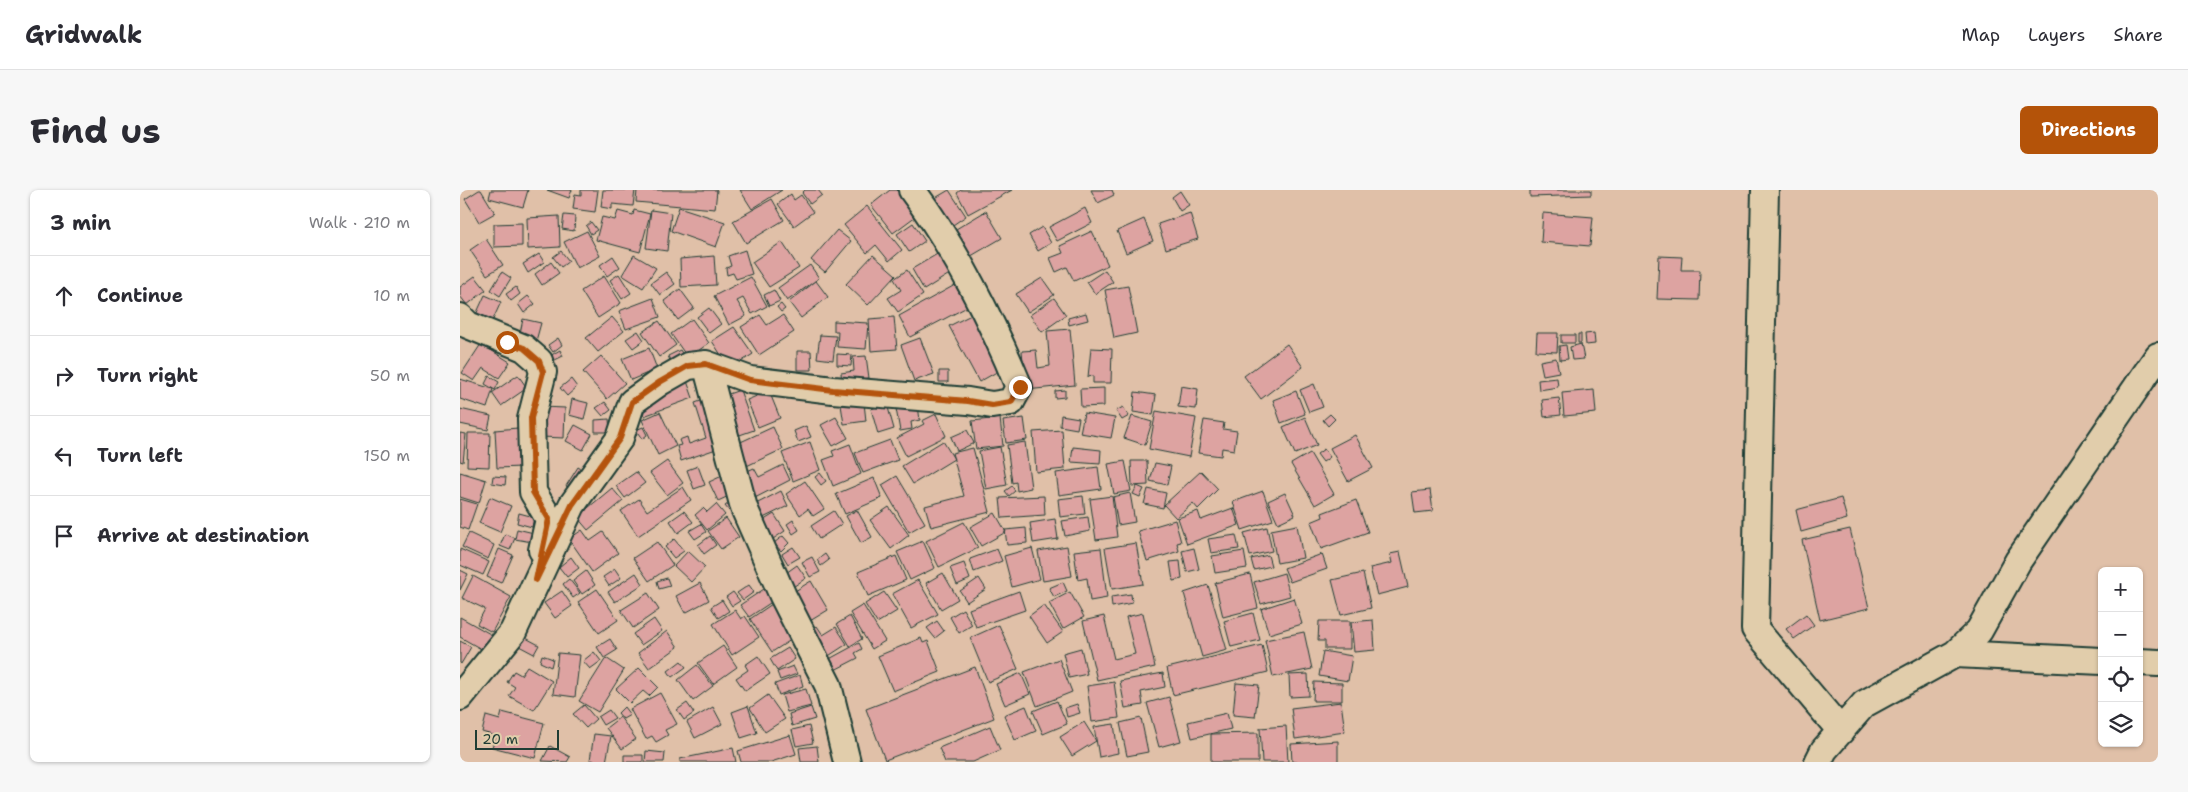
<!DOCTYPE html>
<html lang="en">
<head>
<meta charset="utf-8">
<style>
	body { margin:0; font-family:"Shantell Sans",sans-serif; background:#f7f7f7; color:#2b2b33 }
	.controls { position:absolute; right:15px; bottom:15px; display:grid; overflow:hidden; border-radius:8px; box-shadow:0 1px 4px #0004 }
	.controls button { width:45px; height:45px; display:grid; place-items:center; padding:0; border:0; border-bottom:1px solid #e1e1e2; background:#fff; color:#2b2b33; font:25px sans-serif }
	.scale { position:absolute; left:15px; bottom:12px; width:84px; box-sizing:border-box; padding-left:5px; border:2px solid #1f3d34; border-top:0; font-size:14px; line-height:18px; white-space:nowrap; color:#1f3d34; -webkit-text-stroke:4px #e1cdab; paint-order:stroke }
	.stop { position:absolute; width:15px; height:15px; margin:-11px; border:4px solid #b45309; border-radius:50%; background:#fff }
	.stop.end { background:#b45309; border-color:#fff; box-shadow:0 1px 5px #0008 }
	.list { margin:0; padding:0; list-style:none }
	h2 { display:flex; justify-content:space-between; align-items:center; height:65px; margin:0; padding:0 20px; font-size:21px }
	h2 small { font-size:16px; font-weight:400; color:#7c7c81 }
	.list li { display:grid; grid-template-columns:32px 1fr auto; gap:15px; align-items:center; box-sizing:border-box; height:80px; padding:0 20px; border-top:1px solid #e1e1e2 }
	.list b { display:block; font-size:19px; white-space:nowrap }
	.list em { font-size:16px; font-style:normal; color:#7c7c81 }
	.icon { flex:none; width:28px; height:28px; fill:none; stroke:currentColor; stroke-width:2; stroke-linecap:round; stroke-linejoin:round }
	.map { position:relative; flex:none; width:1698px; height:572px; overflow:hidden; border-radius:8px }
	header { display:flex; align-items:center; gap:30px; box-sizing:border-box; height:70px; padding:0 25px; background:#fff; border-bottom:1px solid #e1e1e2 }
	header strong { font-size:24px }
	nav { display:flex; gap:28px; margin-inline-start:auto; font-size:18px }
	.intro { display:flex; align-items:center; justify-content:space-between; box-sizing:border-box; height:120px; padding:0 30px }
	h1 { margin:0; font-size:35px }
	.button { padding:12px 22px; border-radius:8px; background:#b45309; color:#fff; font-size:18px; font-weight:700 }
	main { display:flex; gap:30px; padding:0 30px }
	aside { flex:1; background:#fff; border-radius:8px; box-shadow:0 1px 4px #0004 }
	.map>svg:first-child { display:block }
	.building { fill:#dda3a1; stroke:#1f3d34 }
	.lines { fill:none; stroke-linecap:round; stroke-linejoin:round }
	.minor-casing { stroke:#1f3d34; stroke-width:30 }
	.minor { stroke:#e1cdab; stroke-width:26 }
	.route { stroke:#b45309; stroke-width:6 }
</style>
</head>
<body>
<header>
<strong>Gridwalk</strong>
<nav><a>Map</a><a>Layers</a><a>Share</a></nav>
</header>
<div class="intro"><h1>Find us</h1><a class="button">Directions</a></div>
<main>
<aside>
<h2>3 min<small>Walk · 210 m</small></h2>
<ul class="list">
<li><svg class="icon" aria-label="ahead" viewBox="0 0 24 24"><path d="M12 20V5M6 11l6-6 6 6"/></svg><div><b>Continue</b></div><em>10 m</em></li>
<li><svg class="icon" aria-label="right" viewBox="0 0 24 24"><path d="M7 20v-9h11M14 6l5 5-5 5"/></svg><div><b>Turn right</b></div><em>50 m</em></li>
<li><svg class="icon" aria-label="left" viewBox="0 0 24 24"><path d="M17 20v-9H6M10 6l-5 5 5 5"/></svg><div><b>Turn left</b></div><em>150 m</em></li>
<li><svg class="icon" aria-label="arrive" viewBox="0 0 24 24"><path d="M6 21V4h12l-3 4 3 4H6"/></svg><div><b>Arrive at destination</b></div></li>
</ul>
</aside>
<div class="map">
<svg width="1698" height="572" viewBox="0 0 1698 572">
	<rect width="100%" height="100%" fill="#e0c0a8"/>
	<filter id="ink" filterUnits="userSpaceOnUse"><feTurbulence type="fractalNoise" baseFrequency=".02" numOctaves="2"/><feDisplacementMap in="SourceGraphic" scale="10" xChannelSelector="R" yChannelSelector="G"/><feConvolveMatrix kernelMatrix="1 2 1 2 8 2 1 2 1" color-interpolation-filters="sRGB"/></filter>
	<g filter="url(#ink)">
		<path class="building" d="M19,0H21L35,23L19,32L5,9Z
			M31,0H68L63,17L29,8Z
			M87,0H112L109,8Z
			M121,0H138L135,22L113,19L115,4L121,5Z
			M143,0H175L173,16L152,14V19L141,17Z
			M177,0H257L255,19L176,12Z
			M280,0H322L292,19Z
			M345,0H358L362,5L350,14L342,3Z
			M430,0H442L460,23L433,43L411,15Z
			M489,0L506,26L490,37L472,10Z
			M501,0H552L508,24L497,3Z
			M631,0H652L654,5L638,13Z
			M1070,0H1131V5L1070,7Z
			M720,1L729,15L720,21L712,7Z
			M331,4L334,10L341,5L353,22L334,36L318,14Z
			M312,9L324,30L286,53L273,31Z
			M407,16L442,60L429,71L416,55L407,63L384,35Z
			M219,17L265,32L256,57L211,41Z
			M625,18L632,33L597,51L589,37Z
			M174,20L190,24L180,62L136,50L142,27L155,30L158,21L173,25Z
			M191,20L211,23L207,61L186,58Z
			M526,21L542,48L506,69L491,42Z
			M730,23L738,49L706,59L698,34Z
			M1083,23L1133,27L1130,56L1081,52Z
			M104,25L115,26L114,41L102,39Z
			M99,26L100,57L68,59L67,28Z
			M684,29L693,51L666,63L657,41Z
			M131,32L137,40L131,44L126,36Z
			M62,33V56L34,57V34Z
			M453,33L465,51L449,62L437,44Z
			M582,37L591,53L578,61L569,45Z
			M377,40L391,51L365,82L351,70Z
			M127,41L140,66L117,78L104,52Z
			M632,41L648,75L614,91L607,77L596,82L590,68L603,63L600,56Z
			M26,49L43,75L27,85L10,60Z
			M322,52L339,78L309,97L292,72Z
			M285,60L292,84L276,89L273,83L267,85L266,78L271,76L268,66Z
			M101,61L109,71L101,77L93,67Z
			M479,63L491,83L464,100L452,79Z
			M79,64L84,72L68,83L63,74Z
			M174,65L196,78L183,98L162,85Z
			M413,65L436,85L408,115L386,94Z
			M153,66L160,77L147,86L140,75Z
			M254,66L256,95L221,97L220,69Z
			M1199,66L1222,67L1221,80H1240L1239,110L1197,109Z
			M91,72L99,83L82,95L75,84Z
			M350,75L359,88L327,111L318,98Z
			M447,80L463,105L438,122L428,108L441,100L434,89Z
			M645,80L653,92L635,104L627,92Z
			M42,82L51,88L40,106L31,100Z
			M206,82L215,94L200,105L191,93Z
			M159,84L171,103L162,109L150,90Z
			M15,86L26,100L7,115L0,106V97Z
			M144,86L161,113L138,128L121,101Z
			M291,87L307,116L292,124L283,108L277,111L286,126L269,135L254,106Z
			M582,88L594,105L568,122L556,104Z
			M356,91L368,107L341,128L329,112Z
			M495,95L507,117L450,147L439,126Z
			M668,96L677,143L654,148L645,100Z
			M56,97L60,104L51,111L46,104Z
			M220,99L234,118L218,130L204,111Z
			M314,100L320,111L309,116L304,105Z
			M25,105L41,112L30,136L14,129Z
			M68,106L75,114L64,123L58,114Z
			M193,108L200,127L166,139L159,121Z
			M594,108L606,125L582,142L570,125Z
			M321,114L325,119L321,122L317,117Z
			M249,118L261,134L249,143L237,127Z
			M626,123L628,130L609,135L608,128Z
			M513,124L542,179L519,192L489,136Z
			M300,125L307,135L323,125L334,142L299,165L281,137Z
			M152,127L164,141L138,162L126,148Z
			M434,127L437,159L411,161L409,129Z
			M63,129L81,133L76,151L59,148Z
			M232,129L249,153L228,168L211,144Z
			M199,131L216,155L199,167L182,142Z
			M374,131L408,133L406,159L377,157L378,141H374Z
			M274,137L293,164L270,179L252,151Z
			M610,139L615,195L566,200L562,161L576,160L578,178L590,176L587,141Z
			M178,141L184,150L173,158L166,149Z
			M1077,143H1098L1097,162L1076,161Z
			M1134,143L1135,154L1126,155L1125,144Z
			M1118,144H1121V153H1118Z
			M360,145L376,146L373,170L357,168Z
			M1101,145H1115V153H1101Z
			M98,148L102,155L93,162L88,155Z
			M460,148L474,184L454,191L441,155Z
			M21,154L50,172L39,188L23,178L14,191L2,183Z
			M827,154L843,177L801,209L784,186Z
			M1121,154L1124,169L1112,170L1110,157Z
			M1106,155L1108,169L1100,170L1099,156Z
			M189,158L197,179L171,190L162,169Z
			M631,158L652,159L651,193H633V186L628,187Z
			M100,160L103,166L91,172L88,167Z
			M220,160L225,168L212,175L208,166Z
			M337,161H351L352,180H337Z
			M377,164L392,165L391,176L377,175Z
			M141,166L165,193L147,209L123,182Z
			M406,166L409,188L382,191L381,183L394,181L393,167Z
			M1096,168L1099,182L1083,185L1080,171Z
			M479,181H488V192H479Z
			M58,185L67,198L41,216L32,203Z
			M29,186L39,192L35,200L25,194Z
			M1097,188L1098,197L1079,200L1078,190Z
			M0,189L33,199L27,218L0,209Z
			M111,189L117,197L107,206L100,198Z
			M227,191L233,208L184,226L178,210Z
			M854,194L863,217L849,222L840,200Z
			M721,196L738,199L736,219L718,217Z
			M644,198V216L621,217L620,199Z
			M280,200L294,240L271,248L257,208Z
			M605,200V207L595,208V201Z
			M1134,200L1136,223L1104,226L1102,203Z
			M309,201L320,228L298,237L287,210Z
			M836,201L845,224L821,233L813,210Z
			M675,202L696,205L693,225L673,222Z
			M249,208L265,256L221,271L217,256L221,255L219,250L227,247L229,254L246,248L235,213Z
			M1099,208L1101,225L1084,227L1082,210Z
			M112,209L128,213L124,229L109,225Z
			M457,209L460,230L451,232L452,239L440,241L435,213Z
			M145,212L151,220L143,226L136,218Z
			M404,213L406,231L384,234L381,215Z
			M427,214L434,239L418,244L411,219Z
			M82,217L105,218L104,248L81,247Z
			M663,217L669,226L662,230L656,221Z
			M0,219L31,226L28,240L0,234Z
			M696,221L736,228L729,267L689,259Z
			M200,222L216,256L198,265L182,230Z
			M624,223L655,228L651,248L620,243Z
			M476,224L486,246L446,266L437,248L464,234L462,231Z
			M870,224L875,229L868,236L863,230Z
			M601,225L619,228L617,239L600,236Z
			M672,226L692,232L685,255L664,248Z
			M376,227L388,248L373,256L361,235Z
			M845,227L857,255L835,264L823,237Z
			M540,228L543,256L516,259L512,231Z
			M564,228L567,250L546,253L543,231Z
			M149,229L150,242H135V230Z
			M744,230L764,233L763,239L777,241L774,260L762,258L761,266L738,263Z
			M115,235L132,244L123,260L106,251Z
			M346,236L351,247L338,252L334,241Z
			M183,237L187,245L182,249L176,240Z
			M313,237L323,259L278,280L272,256Z
			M58,238L61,277L37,278L35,240Z
			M507,240L514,253L497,261L491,247Z
			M602,240L605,279L576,282L573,242Z
			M0,243L6,244L3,272L0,271Z
			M8,243H30L29,277L7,276Z
			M895,245L913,278L888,291L870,258Z
			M430,250L438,270L403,283L395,263Z
			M483,251L494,269L453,294L442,276Z
			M350,252L360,280L333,291L322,263Z
			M565,252L571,298L557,301L556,292L552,293L547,255Z
			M390,254L401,284L373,296L363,270L374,266L372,261Z
			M540,257L547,295L526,299L519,261Z
			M613,257L641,260L640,274L611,272Z
			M513,258L530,322L471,337L465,316L504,306L492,263Z
			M864,259L870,267L863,272L857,264Z
			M850,263L874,304L855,315L831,274Z
			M207,271L223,293L207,305L190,283Z
			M665,271L671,301L654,304L648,274Z
			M671,271H687L688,295L672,296Z
			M695,273L711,276L707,295L690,291Z
			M323,275L330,290L289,311L276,286L294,278L299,287Z
			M238,276L245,295L234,299L227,280Z
			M118,277L128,283L116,302L106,296Z
			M638,277L641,299L599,305L596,283Z
			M741,281L758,299L738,319L733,313L716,328L704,315Z
			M0,282L26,290L19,313L0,307Z
			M176,282L185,293L165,308L156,296Z
			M360,283L366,291L361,295L355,287Z
			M33,286L46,287L45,295L32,293Z
			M262,286L271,305L258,311L249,292Z
			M437,286L465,333L449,342L422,295Z
			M414,288L422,308L385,324L376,304Z
			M345,291L364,319L353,326L348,319L340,325L326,304Z
			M552,296L555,301L549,306L545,301Z
			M677,296L684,299L680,307L673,304Z
			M223,297L231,310L178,346L161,321L179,309L187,321Z
			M152,298L163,311L128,340L117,327Z
			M688,299L706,303L703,318L684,314Z
			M970,300L973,321L955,323L952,302Z
			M321,301L328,316L301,329L294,315Z
			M803,301L813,330L782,340L773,312Z
			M670,303L675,332L658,335L653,307Z
			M825,303L835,325L818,333L808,311Z
			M584,306L585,325L542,328L540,308Z
			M623,306L625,324L600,327L598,309Z
			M652,306L657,347L636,350L630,309Z
			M30,307L51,316L40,342L19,333Z
			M1381,308L1387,329L1341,342L1336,320Z
			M0,309L17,314L8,340L0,337Z
			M896,310L908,342L861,359L851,332L863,327L862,323Z
			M272,311L276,316L269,321L265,316Z
			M256,314L265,325L247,340L235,325L243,318L247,322Z
			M429,317L449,345L431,359L410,330Z
			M773,318L779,335L727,354L718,328L738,321L741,330Z
			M397,320L412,347L401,353L386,326Z
			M224,321L233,332L218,343L210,331Z
			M374,321L382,334L359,349L351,336Z
			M59,323L74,327L72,337L57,333Z
			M535,323L546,342L521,356L510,337Z
			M314,324L325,341L313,349L301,332Z
			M628,327L630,341L605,346L602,331Z
			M266,328L279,347L261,359L248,341Z
			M595,329L598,349L573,353L570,333Z
			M333,330L339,340L333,344L327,334Z
			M715,330L721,352L717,353L719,361L687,371L678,341Z
			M504,332L518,358L479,377L466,351Z
			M241,334L246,342L235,349L229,341Z
			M837,335L843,368L817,373L811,340Z
			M807,337L812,361L790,366L784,343Z
			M566,338L567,353L547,355L545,340Z
			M57,339L74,343L72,352L55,349Z
			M1390,339L1409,418L1360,430L1342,350Z
			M122,340L130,351L143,342L158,363L132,382L109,349Z
			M9,343L34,355L28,369L2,357Z
			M45,344L55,348L50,360L40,356Z
			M776,345L779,359L751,363L748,349Z
			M250,346L256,355L244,364L238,355Z
			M323,346L329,353L321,361L314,353Z
			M214,349L224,361L214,368L205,357Z
			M463,351L475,378L450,390L437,362Z
			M197,352L213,375L189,391L173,368Z
			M676,353L683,394L652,399L645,358Z
			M607,356L612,386L583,391L578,361Z
			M333,357L340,367L328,374L322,364Z
			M572,358L580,389L552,397L544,366Z
			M641,358L647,408L630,411L627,388L618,390L614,361Z
			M734,358L739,379L727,382L722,361Z
			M0,359L29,372L23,385L0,375Z
			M39,359L53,365L41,393L27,387Z
			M537,359L542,371L514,382L510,369Z
			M228,361L245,377L231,392L214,376Z
			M784,361L787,378L755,383L752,366Z
			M940,362L948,397L917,405L910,378L932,373L930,364Z
			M365,364L369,370L361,376L357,370Z
			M862,364L867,379L830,392L824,378Z
			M808,365L811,376L794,380L791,369Z
			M436,366L446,390L408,406L398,382Z
			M111,367L119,378L107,387L99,377Z
			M352,367L360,382L350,387L342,372Z
			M720,371L722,389L713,391L710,372Z
			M504,373L510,389L497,395L490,378Z
			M337,375L346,388L327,401L319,388Z
			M155,379L161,388L149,396L143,387Z
			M0,380L8,384L0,400Z
			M126,381L135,395L122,404L113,391Z
			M176,383L183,394L155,412L148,402Z
			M483,383L498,409L481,419L466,393Z
			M824,383L830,406L801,414L794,392Z
			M903,383L911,418L881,425L872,390Z
			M790,384L798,418L763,427L755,393Z
			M13,386L51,407L32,442L17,434L25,419L2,408Z
			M207,388L210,396L199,399L197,391Z
			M519,388L526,399L507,412L500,401Z
			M109,389L120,403L113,408L103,394Z
			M458,390L478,424L451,438L432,404Z
			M351,391L368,420L345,434L327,406Z
			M603,392L607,401L594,407L589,398Z
			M240,393L249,410L225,423L216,406Z
			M289,395L294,402L283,410L277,403Z
			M748,395L767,460L742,467L724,403Z
			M307,397L316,409L289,427L280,415Z
			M137,399L158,430L139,443L118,412Z
			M102,401L112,416L95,428L84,413Z
			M559,401L565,420L516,437L509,419Z
			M273,402L280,411L272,416L266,407Z
			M424,402L437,421L417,433L405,414Z
			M610,402L624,427L603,439L589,413Z
			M188,403L199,420L173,438L161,420Z
			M671,404L672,413L652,417L651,407Z
			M834,408L842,434L809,444L801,419Z
			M262,410L269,421L258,428L251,417Z
			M312,414L334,448L312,462L290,429Z
			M403,415L425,451L412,459L390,423Z
			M584,415L603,442L587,453L569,426Z
			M503,419L512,435L499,443L490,427Z
			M275,420L281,429L285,426L299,447L272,465L253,434Z
			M683,423L695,477L637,490L623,431L644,426L654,469L675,464L666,427Z
			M793,423L800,450L771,457L764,431Z
			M1346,424L1354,435L1334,449L1326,439Z
			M390,426L402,449L390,456L377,434Z
			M0,427L32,445L23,460L0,447Z
			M194,429L202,441L181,455L173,444Z
			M913,430L915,460L894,462L891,432Z
			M477,431L484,441L475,448L467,438Z
			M859,431H890V459H865V451H858Z
			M539,435L558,479L528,492L510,448Z
			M357,436L363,445L376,437L387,454L364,469L347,443Z
			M207,441L218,457L189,478L178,463Z
			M844,442L852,479L813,487L805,450Z
			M64,447L79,455L74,464L59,456Z
			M461,448L463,453L468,451L480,482L433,501L418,466Z
			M150,449L157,460L144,468L137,457Z
			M0,451L11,457L1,474L0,473Z
			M399,453L402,459L395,463L398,468L367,484L362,473Z
			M802,455L808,482L713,505L707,478Z
			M263,456L277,477L253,494L238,473Z
			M328,458L335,469L317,481L310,469Z
			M621,458L627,484L609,488L603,463Z
			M863,461L892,466L888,491L859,486Z
			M134,462L141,471L130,479L123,471Z
			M98,463L120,465L115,507L93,504Z
			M82,465L93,469L91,477L80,472Z
			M298,466L310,484L285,501L276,488L288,480L285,475Z
			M146,468L164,480L138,522L119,511Z
			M599,469L612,502L577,516L564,482Z
			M221,471L226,477L212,487L208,481Z
			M237,475L253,496L233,511L218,490Z
			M67,476L92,491L74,520L49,506L55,497L47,492L54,481L61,485Z
			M333,476L337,484L320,490L317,482Z
			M515,477L534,528L425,570L406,519Z
			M179,478L198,497L189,506L183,501L170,513L156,499Z
			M561,483L570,504L545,515L536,494Z
			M703,483L705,497L681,502L683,515L665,518L660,491Z
			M848,484L849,506L830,507L829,485Z
			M340,485L343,496L319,505L315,494Z
			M654,492L659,528L632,532L627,496Z
			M854,492L882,493V511H853Z
			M776,493L799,495L795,527L773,525Z
			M346,499L351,516L327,522L322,505Z
			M200,503L217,534L205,540L208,545L196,552L192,546L186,549L170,519Z
			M308,505L325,529L305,542L290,518Z
			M709,507L721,551L699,557L687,513Z
			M597,511L607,534L583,544L573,521Z
			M881,512L885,542L835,549L831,518Z
			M227,513L234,523L224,530L217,520Z
			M617,514L620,523L607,527L605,518Z
			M124,515L136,529L126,538L113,524Z
			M288,516L297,543L281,548L272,522Z
			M566,516L576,541L555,550L544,525Z
			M164,517L170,525L163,529L158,523Z
			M253,517L262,534L235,548L227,532Z
			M351,517L355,529L332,536L329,524Z
			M149,520L155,528L143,535L138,527Z
			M42,522L84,533L75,568L32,557L36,546L22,542L26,526L40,530Z
			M767,523L771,539L732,548L728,532Z
			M160,527L176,549L162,559L146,538Z
			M681,528L688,562L667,566L660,533Z
			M624,532L636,551L612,566L600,547Z
			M654,534L658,563L639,567L634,537Z
			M349,536L353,553L336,556L332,540Z
			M530,536L540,560L513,572H485L479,558Z
			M826,536L828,572H802L800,538Z
			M798,543V572H751V544Z
			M134,544L151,546L146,572L130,570Z
			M330,545L336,564L311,572H281L278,561Z
			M878,551V572H832L831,554Z
			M90,556L110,567L107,572L82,571Z
			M357,556L359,572H341L339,558Z
			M273,558L276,572H220V569Z
			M186,561L205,563L204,572H185Z
			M164,565H183V572H164Z"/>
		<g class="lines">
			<defs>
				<path id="minor" d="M1305,0L1295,439L1381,541
					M0,127L8,135L64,158L79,171L83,182L71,229L73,302L89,329L82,360
					M246,174L284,318L323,406L368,495L387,572
					M1495,464L1642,471
					M1679,472L1698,473
					M0,507L53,442L112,315L160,248L172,212L200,192L228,176L246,174L290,190L373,200L508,211L532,215L551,212L559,197C533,133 494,56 452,0
					M1358,572L1364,560L1404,514L1495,464L1519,441L1558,371L1698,166"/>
			</defs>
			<use href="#minor" class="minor-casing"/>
			<use href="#minor" class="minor"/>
		</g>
	</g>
	<g class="lines" filter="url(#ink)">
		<path class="route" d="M47,152L64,158L79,171L83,182L71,228L73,302L89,329L76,390L112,315L160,248L172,212L200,192L228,176L246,174L290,190L373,200L508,211L532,215L551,212L560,197"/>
	</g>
</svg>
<div class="controls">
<button>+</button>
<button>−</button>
<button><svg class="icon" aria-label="locate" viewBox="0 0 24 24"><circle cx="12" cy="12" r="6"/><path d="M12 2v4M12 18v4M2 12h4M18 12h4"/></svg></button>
<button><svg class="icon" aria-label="layers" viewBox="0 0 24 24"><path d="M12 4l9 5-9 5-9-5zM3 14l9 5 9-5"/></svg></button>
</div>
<div class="scale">20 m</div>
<div class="stop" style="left:47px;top:152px"></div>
<div class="stop end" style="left:560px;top:197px"></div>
</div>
</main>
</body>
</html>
